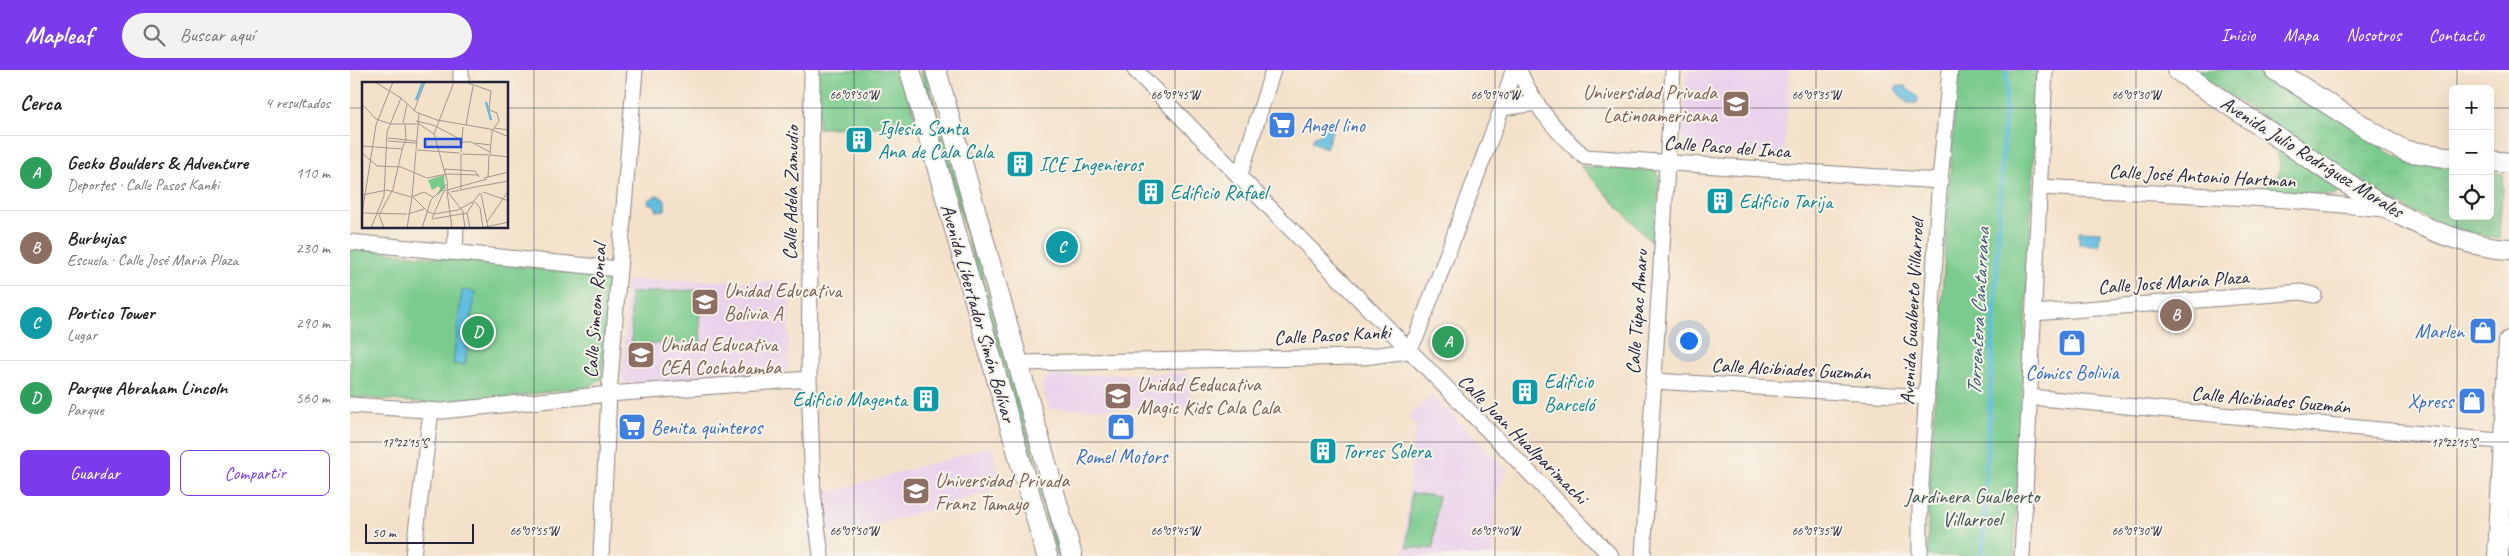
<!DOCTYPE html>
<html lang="es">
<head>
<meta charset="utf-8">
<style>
	body { margin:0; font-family:Caveat,sans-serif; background:#f2f2f2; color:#202124 }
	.controls { position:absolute; right:15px; top:15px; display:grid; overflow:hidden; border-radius:8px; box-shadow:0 5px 20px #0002 }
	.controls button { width:45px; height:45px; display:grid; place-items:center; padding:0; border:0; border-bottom:1px solid #e0e0e0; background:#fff; color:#202124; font:25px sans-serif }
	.scale { position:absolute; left:15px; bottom:12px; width:109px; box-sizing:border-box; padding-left:5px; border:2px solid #22223b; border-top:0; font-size:14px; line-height:18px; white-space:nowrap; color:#22223b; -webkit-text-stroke:4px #f7f3e8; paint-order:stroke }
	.you { position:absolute; left:1338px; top:270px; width:18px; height:18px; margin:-12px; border:4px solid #fff; border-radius:50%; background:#1a73e8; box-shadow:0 0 0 8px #1a73e833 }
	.badge { display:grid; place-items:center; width:32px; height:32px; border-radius:50%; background:#7c3aed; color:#fff; font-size:16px; font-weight:700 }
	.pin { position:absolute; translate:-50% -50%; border:2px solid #fff; box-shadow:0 1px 5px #0006 }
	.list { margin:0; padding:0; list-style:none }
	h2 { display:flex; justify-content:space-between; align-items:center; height:65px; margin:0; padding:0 20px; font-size:21px }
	h2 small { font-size:16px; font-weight:400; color:#757577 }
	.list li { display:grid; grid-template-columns:32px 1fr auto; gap:15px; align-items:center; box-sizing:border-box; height:75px; padding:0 20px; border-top:1px solid #e0e0e0 }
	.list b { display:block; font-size:19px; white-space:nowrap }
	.list p { margin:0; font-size:16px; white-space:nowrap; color:#757577 }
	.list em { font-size:16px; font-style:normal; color:#757577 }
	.actions { display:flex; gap:10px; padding:15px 20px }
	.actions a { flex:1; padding:11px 0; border:1px solid #7c3aed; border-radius:8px; text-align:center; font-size:18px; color:#7c3aed }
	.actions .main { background:#7c3aed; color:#fff }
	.icon { flex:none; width:28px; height:28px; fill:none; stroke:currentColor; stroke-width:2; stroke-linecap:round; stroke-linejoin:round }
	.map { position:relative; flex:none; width:2159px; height:486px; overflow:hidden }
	header { display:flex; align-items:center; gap:30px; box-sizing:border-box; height:70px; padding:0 25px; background:#7c3aed; color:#fff }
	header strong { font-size:24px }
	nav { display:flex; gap:28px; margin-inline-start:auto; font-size:18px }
	.search { width:350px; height:45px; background:#f2f2f2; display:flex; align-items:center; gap:12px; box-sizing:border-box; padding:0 18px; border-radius:28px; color:#757577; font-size:19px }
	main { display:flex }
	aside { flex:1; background:#fff }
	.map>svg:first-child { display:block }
	.built { fill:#ead1ec }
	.grass { fill:url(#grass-tufts); stroke:#4e7664 }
	.green { fill:#7acb8d; stroke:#4e7664 }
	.water { fill:#61bddf; stroke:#42708d }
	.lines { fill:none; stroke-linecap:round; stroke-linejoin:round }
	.stream { stroke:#61bddf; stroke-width:4.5 }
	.minor-casing { stroke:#8b8282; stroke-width:17 }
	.major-casing { stroke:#8b8282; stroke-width:22 }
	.minor { stroke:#fff; stroke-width:15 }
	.major { stroke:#fff; stroke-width:20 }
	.ticks { fill:none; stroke:#22223b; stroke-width:1; stroke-opacity:0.45 }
	.labels { text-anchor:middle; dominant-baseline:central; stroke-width:4; stroke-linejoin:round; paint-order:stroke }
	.education-label { font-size:20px; fill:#785e54; stroke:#f7f3e8; text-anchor:start }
	.shop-label { font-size:20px; fill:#366cbe; stroke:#f7f3e8; text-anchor:start }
	.culture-label { font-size:20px; fill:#0d838f; stroke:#f7f3e8; text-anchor:start }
	.street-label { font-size:20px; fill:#22223b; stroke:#f7f3e8 }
	.park-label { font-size:20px; fill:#3c5554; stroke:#f7f3e8 }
	.water-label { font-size:21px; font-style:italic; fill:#385874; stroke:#f7f3e8 }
	.inset-river { fill:none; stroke:#61bddf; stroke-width:2.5 }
	.inset-road { fill:none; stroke:#a09590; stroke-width:1 }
	.view { fill:#1d4ed8; fill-opacity:0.15; stroke:#1d4ed8; stroke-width:2.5 }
	.inset-edge { fill:none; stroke:#22223b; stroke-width:2.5 }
	.ticks-label { font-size:12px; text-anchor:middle; fill:#22223b; stroke:#f7f3e8; stroke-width:4; stroke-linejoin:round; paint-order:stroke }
</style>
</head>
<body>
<header>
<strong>Mapleaf</strong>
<div class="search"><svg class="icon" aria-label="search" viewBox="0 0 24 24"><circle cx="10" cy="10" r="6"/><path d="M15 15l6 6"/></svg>Buscar aquí</div>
<nav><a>Inicio</a><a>Mapa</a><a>Nosotros</a><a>Contacto</a></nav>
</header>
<main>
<aside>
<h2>Cerca<small>4 resultados</small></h2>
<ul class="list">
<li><span class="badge" style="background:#2e9e5b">A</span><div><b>Gecko Boulders &amp; Adventure</b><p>Deportes · Calle Pasos Kanki</p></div><em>110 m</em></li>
<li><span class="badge" style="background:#8d6e63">B</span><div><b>Burbujas</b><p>Escuela · Calle José María Plaza</p></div><em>230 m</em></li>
<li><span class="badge" style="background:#0f9aa8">C</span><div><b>Portico Tower</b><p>Lugar</p></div><em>290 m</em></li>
<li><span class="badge" style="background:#2e9e5b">D</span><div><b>Parque Abraham Lincoln</b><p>Parque</p></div><em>560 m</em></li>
</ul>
<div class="actions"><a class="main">Guardar</a><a>Compartir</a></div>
</aside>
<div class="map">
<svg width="2159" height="486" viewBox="0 0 2159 486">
	<defs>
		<pattern id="grass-tufts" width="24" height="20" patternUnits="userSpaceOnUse" patternTransform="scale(1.25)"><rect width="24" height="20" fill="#7acb8d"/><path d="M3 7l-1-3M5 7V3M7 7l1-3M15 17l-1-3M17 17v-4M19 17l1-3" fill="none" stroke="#69ae7b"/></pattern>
	</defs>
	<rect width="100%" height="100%" fill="#f7f3e8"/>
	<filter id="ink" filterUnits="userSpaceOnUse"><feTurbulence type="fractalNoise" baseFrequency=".02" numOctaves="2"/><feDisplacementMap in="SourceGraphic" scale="10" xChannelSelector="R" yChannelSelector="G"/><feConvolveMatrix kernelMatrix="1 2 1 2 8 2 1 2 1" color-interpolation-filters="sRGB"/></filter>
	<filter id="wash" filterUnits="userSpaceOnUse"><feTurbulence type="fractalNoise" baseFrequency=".0096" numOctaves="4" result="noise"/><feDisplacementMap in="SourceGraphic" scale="20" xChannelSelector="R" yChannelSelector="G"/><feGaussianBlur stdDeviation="1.12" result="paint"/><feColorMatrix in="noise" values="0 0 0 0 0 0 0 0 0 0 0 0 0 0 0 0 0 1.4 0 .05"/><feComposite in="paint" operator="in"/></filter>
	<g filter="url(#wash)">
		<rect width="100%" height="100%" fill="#f4e1c9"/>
		<path class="built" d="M1337,0H1440L1434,86L1341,80L1332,69Z
			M277,210L440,212L438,300L435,303L279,318L273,310Z
			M840,303V338L700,339L691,314L698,306Z
			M1082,325L1157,400L1146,424L1142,486H1053L1065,355L1058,347Z
			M642,376L653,418L480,469L477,423Z"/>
		<path class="grass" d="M570,0H575L713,486H707Z
			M1840,0H1914L2040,82L2057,90L2103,98V146H2140V102L2153,104L2149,169L2093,156L2043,132Z
			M1923,74L1988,117L1990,121L1987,125L1902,121C1929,113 1937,100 1923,74Z"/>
		<path class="green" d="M469,0H551L568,56L468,58Z
			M1607,0H1688L1664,486H1578V440Z
			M1230,96L1306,101L1309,108L1305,176Z
			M0,178L255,206L259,215L252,308L241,316L125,332L91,334L0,327Z
			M348,220L351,272L282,275L280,223Z
			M1061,423L1088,426L1083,479L1057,477Z"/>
		<path class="water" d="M1547,16H1555L1560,22L1562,21L1568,28L1567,33H1557L1545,19Z
			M972,53L984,56L976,78L962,72L964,66L971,64Z
			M308,125L315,130V140L307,141L304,134H299L298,130Z
			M1729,161L1750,162L1749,175L1729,174Z
			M112,220L125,222L115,295L103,294Z"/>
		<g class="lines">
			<path class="stream" d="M1632,486L1657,0"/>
		</g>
	</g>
	<g filter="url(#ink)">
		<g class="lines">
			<defs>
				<path id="minor" d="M462,0L459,309L463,423L471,486
					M785,0L1261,486
					M1169,0C1183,34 1207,63 1235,87L1589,111
					M111,14V0
					M1152,38L1187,33
					M889,108L923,0
					M1690,117L1938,130L2035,139
					M0,172L269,199
					M105,182L106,158
					M1684,243L1951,222L1964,225
					M669,293L1014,287L1058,281L1067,265L1152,38L1163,0
					M1303,311L1577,327
					M1680,327L2159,372
					M0,335L92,341L259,324L459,309
					M63,486L81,341
					M251,486L259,324L285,0
					M1293,486L1323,0
					M1570,486V432L1589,122L1600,0
					M1672,486L1695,0"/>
				<path id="major" d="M560,0L697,486
					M586,0L722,486
					M1827,0C1867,27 1907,54 1947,80C2011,123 2081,174 2159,179
					M1925,0L2038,72L2056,81L2103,88
					M2140,91L2159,93
					M2148,486L2159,271"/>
			</defs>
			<use href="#minor" class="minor-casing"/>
			<use href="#major" class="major-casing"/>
			<use href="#minor" class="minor"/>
			<use href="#major" class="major"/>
		</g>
	</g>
	<path class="ticks" d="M184,0V486M504,0V486M825,0V486M1145,0V486M1466,0V486M1786,0V486M2107,0V19M0,38H14M158,38H2103M2140,38H2159M2107,146V486M0,372H2159"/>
	<defs>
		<symbol id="university-square" viewBox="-11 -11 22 22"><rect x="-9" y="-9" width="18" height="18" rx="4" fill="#8d6e63" stroke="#f7f3e8"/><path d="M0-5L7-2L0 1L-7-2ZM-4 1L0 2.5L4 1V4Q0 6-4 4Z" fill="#fff"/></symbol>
		<symbol id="supermarket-square" viewBox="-11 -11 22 22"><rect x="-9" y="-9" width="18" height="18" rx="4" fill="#3f7fe0" stroke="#f7f3e8"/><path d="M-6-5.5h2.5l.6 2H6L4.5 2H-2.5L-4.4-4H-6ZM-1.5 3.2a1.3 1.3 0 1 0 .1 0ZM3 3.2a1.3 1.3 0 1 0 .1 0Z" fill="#fff"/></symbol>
		<symbol id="building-square" viewBox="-11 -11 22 22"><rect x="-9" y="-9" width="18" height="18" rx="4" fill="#0f9aa8" stroke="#f7f3e8"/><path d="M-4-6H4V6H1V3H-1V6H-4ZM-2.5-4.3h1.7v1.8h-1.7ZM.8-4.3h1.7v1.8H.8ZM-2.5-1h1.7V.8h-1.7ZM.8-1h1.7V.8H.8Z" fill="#fff"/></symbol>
		<symbol id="school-square" viewBox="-11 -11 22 22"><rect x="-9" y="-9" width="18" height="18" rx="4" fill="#8d6e63" stroke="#f7f3e8"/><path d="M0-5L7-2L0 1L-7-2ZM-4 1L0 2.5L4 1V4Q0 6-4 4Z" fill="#fff"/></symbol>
		<symbol id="shop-square" viewBox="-11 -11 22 22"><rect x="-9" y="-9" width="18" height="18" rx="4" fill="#3f7fe0" stroke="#f7f3e8"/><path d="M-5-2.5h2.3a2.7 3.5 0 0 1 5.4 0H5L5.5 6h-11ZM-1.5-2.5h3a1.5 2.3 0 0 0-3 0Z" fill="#fff"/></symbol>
	</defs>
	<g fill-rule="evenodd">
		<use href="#university-square" x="1370" y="18" width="32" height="32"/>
		<use href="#supermarket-square" x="916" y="39" width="32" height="32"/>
		<use href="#building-square" x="493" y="54" width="32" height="32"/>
		<use href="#building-square" x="654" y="78" width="32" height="32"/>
		<use href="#building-square" x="785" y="106" width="32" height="32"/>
		<use href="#building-square" x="1354" y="115" width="32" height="32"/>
		<use href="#school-square" x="339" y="216" width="32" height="32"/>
		<use href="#shop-square" x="2117" y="245" width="32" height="32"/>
		<use href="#shop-square" x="1706" y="257" width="32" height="32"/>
		<use href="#school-square" x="275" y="269" width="32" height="32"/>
		<use href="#building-square" x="1159" y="306" width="32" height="32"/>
		<use href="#school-square" x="752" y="310" width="32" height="32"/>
		<use href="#building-square" x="560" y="313" width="32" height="32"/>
		<use href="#shop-square" x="2106" y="315" width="32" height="32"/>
		<use href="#supermarket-square" x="266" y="341" width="32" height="32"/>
		<use href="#shop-square" x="755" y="341" width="32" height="32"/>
		<use href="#building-square" x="957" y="365" width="32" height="32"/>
		<use href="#university-square" x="550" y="405" width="32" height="32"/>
	</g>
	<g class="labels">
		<g class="education-label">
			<text x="1367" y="22" text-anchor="end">Universidad Privada<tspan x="1367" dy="23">Latinoamericana</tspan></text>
			<text x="374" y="220">Unidad Educativa<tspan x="374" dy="23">Bolivia A</tspan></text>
			<text x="310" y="274">Unidad Educativa<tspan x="310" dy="23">CEA Cochabamba</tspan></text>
			<text x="787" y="314">Unidad Eeducativa<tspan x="787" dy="23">Magic Kids Cala Cala</tspan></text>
			<text x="585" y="410">Universidad Privada<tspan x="585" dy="23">Franz Tamayo</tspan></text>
		</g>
		<g class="shop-label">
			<text x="951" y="55">Angel lino</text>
			<text x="2114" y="261" text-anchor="end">Marlen</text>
			<text x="1722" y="302" text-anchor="middle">Cómics Bolivia</text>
			<text x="2103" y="331" text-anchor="end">Xpress</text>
			<text x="301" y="357">Benita quinteros</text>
			<text x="771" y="386" text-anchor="middle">Romel Motors</text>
		</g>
		<g class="culture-label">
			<text x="528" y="58">Iglesia Santa<tspan x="528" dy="23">Ana de Cala Cala</tspan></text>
			<text x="689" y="94">ICE Ingenieros</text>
			<text x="820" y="122">Edificio Rafael</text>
			<text x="1389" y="131">Edificio Tarija</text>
			<text x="1194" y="311">Edificio<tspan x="1194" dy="23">Barceló</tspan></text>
			<text x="557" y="329" text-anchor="end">Edificio Magenta</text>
			<text x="992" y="381">Torres Solera</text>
		</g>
		<g class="street-label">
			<text transform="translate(1377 77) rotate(4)">Calle Paso del Inca</text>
			<text transform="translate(1962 87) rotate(32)">Avenida Julio Rodríguez Morales</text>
			<text transform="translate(1852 106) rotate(3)">Calle José Antonio Hartman</text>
			<text transform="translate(441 123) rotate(-89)">Calle Adela Zamudio</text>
			<text transform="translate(1823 212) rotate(-4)">Calle José María Plaza</text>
			<text transform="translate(245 241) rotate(-86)">Calle Simeon Roncal</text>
			<text transform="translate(1287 242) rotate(-86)">Calle Túpac Amaru</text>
			<text transform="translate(1562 242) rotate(-87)">Avenida Gualberto Villarroel</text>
			<text transform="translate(628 243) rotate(74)">Avenida Libertador Simón Bolívar</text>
			<text transform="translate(982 265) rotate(-3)">Calle Pasos Kanki</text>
			<text transform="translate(1441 299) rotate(3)">Calle Alcibiades Guzmán</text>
			<text transform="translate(1921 330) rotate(5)">Calle Alcibiades Guzmán</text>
			<text transform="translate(1173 369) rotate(45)">Calle Juan Huallparimachi</text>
		</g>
		<g class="park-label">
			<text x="1622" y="426">Jardinera Gualberto<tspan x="1622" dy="23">Villarroel</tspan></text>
		</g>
		<g class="water-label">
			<text transform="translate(1628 242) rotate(-87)">Torrentera Cantarrana</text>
		</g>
	</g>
	<g transform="translate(12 12)">
		<rect width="146" height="146" fill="#f4e1c9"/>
		<path d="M82,93L83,106L85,105L76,113L68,131L78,107L77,104L70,108L66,98Z" fill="#7acb8d"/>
		<path class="inset-river" d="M54,18L61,0M124,20L129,38"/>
		<path class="inset-road" d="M13,0L39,16M103,0L129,9L127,28L135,31L137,39L130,49L128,73M0,22L14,37L29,42H57L72,52L86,102M52,29L63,0M54,39L71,43L100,58M41,41L45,22M104,43L111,4M132,46L147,48M72,52L92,0M26,56L54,59M26,59L54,61M100,60H109L128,70M113,61L128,63M0,64L41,67M40,67L44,58L43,42M54,68L57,32M55,68L98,71M99,70L101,45M0,71L15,84L39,85L65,96L85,92L117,93M99,72V107M100,72L127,73M128,73L147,75M83,90V87L113,89L117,95M122,96L147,90M126,96L127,74M85,102L86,110L102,131M118,104L147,99M85,110L90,146M89,110L118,104M121,110L147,119M119,111L126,146M0,113L25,108L49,115L62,110L71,115M50,114L64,128M50,115L54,69M113,120L118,126L121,146M64,129L72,132L96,128L112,119L118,111M0,131L45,132M101,131L103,146M105,131L108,146M0,132L14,43L31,0M46,132L62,127M70,136L82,109L125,97M70,137L105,131L112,120M125,140L147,108M9,146L22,114L25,50L39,16L54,30L75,38L128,47L147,55M22,146L17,133L31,107L40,68M45,146L50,115M60,146L69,118L85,102M118,146L147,140"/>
		<path class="view" d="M63,57H99V65H63Z"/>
		<rect width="146" height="146" class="inset-edge"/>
	</g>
	<g class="ticks-label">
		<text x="504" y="29">66°09'50"W</text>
		<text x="825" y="29">66°09'45"W</text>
		<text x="1145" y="29">66°09'40"W</text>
		<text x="1466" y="29">66°09'35"W</text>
		<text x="1786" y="29">66°09'30"W</text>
		<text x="55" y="377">17°22'15"S</text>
		<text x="2104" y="377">17°22'15"S</text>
		<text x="184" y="465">66°09'55"W</text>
		<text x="504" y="465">66°09'50"W</text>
		<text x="825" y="465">66°09'45"W</text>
		<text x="1145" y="465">66°09'40"W</text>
		<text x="1466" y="465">66°09'35"W</text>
		<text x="1786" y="465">66°09'30"W</text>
	</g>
</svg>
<div class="controls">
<button>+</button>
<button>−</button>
<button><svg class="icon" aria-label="locate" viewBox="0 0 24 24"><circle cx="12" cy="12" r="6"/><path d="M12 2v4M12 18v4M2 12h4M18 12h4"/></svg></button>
</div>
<div class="scale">50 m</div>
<div class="you"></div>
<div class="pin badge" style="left:1098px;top:272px;background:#2e9e5b">A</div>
<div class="pin badge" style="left:1826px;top:245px;background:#8d6e63">B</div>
<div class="pin badge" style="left:712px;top:177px;background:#0f9aa8">C</div>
<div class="pin badge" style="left:128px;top:262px;background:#2e9e5b">D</div>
</div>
</main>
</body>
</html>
